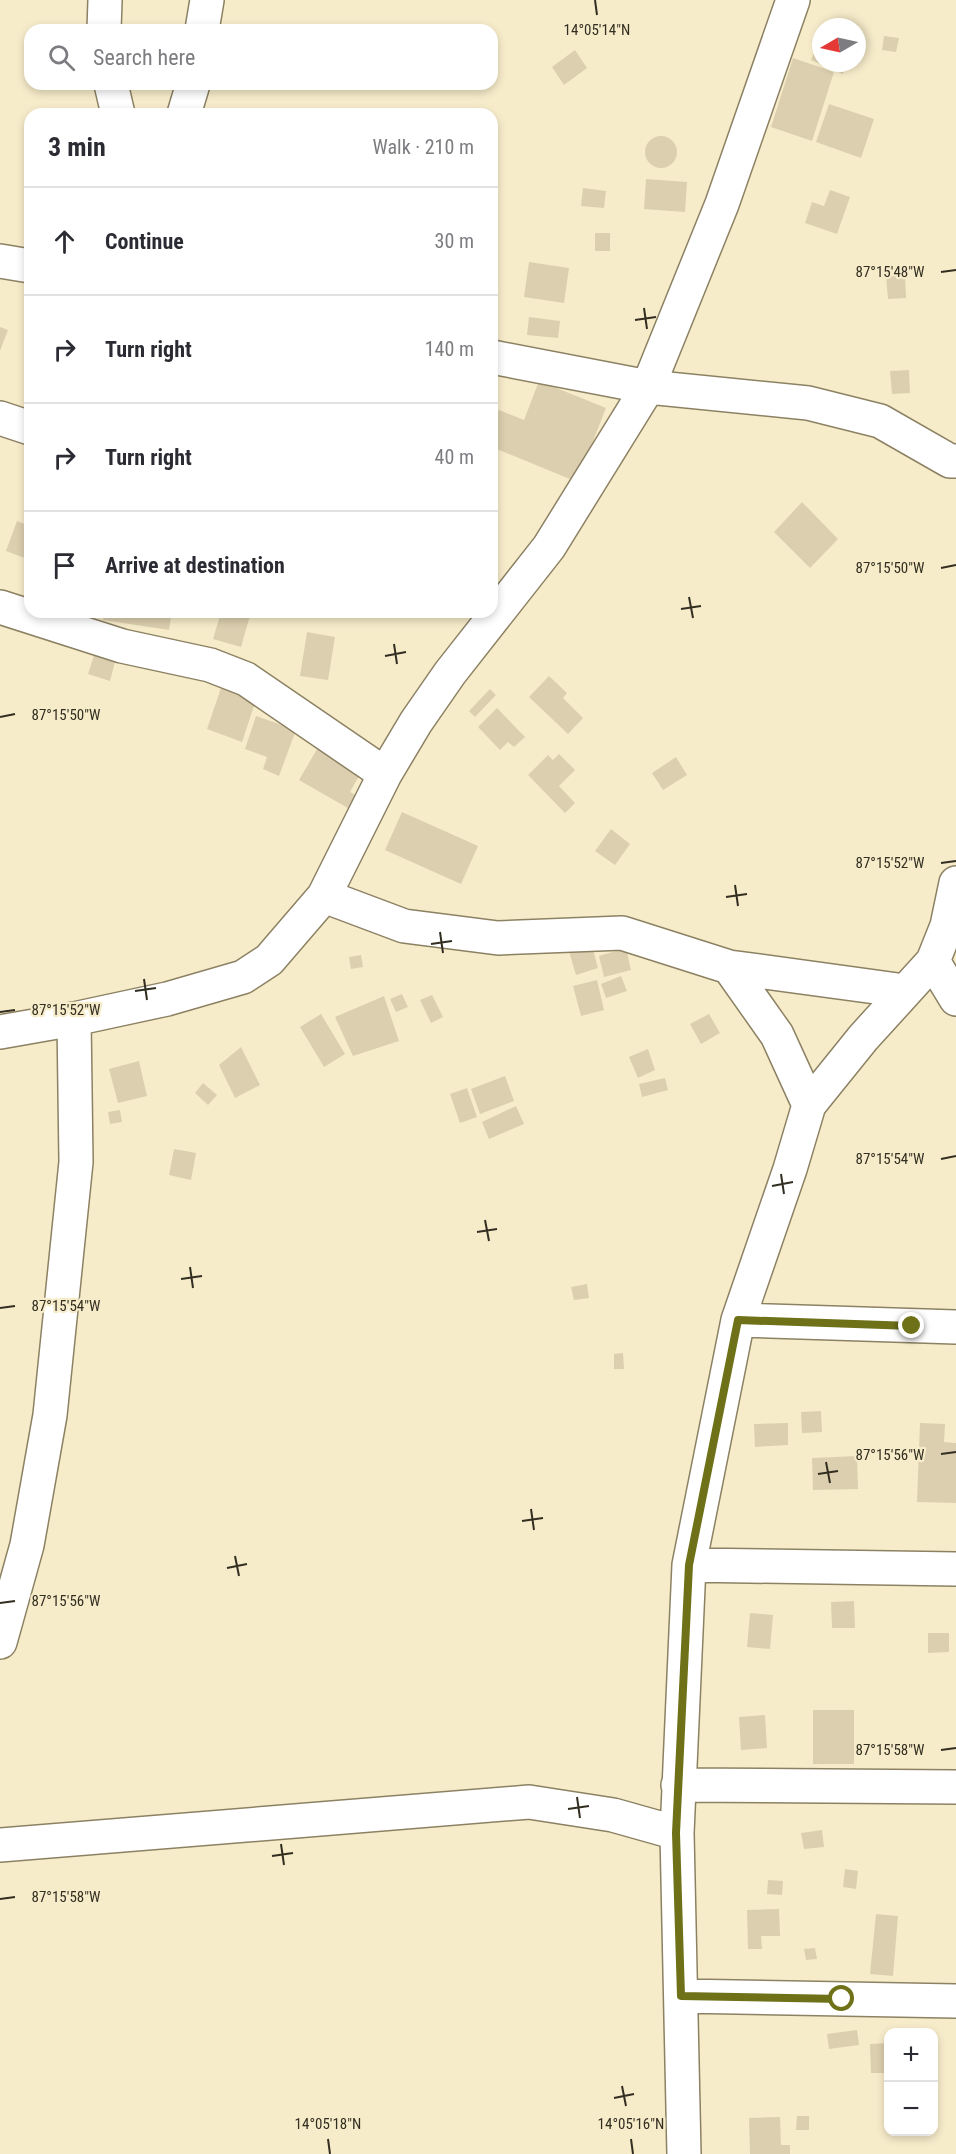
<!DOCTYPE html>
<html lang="en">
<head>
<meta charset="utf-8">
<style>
	body { margin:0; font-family:"Roboto Condensed",sans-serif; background:#f7f7f7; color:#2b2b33 }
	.controls { position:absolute; right:18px; bottom:18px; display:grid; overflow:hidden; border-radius:12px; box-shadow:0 3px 9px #0003 }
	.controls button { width:54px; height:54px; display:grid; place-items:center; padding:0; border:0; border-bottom:2px solid #e1e1e2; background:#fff; color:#2b2b33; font:30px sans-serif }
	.compass { position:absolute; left:812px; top:18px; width:54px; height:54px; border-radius:50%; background:#fff; box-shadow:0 3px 9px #0003; rotate:261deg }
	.stop { position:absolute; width:18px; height:18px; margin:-14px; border:4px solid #6e7117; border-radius:50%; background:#fff }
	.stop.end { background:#6e7117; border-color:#fff; box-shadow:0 2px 6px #0008 }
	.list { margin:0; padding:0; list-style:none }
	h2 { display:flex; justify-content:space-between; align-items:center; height:78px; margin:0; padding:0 24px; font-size:26px }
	h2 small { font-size:20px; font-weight:400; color:#7c7c81 }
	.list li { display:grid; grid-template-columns:39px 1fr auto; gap:18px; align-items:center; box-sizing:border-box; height:108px; padding:0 24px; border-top:2px solid #e1e1e2 }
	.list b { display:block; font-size:22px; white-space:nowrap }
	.list em { font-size:20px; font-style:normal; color:#7c7c81 }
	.icon { flex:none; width:33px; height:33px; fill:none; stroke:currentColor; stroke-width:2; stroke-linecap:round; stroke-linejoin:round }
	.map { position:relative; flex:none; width:956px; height:2154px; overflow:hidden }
	.search { position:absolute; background:#fff; box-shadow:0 3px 9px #0003; left:24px; top:24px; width:474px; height:66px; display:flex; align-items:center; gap:15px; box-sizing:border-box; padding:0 21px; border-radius:18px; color:#7c7c81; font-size:22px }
	.panel { position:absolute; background:#fff; box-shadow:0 3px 9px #0003; left:24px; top:108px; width:474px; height:510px; border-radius:18px }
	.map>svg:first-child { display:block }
	.building { fill:#dbcfaf }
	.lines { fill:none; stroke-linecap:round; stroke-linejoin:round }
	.minor-casing { stroke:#8c8163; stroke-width:36 }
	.minor { stroke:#fff; stroke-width:33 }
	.route { stroke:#6e7117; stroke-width:8 }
	.ticks { fill:none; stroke:#322e21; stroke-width:2 }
	.ticks-label { font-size:15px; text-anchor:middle; fill:#322e21; stroke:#f7ecca; stroke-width:4.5; stroke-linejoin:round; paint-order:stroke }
</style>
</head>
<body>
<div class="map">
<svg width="956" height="2154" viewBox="0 0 956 2154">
	<rect width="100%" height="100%" fill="#f7ecca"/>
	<path class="building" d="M821,35V63H847L843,74L811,60Z
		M884,36L899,38L896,52L882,50Z
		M575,50L587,68L564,85L552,67Z
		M793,58L834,72L812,141L771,127Z
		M829,104L874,119L861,158L816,142Z
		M645 152a16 16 0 1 1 32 0a16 16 0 1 1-32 0Z
		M646,179L687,182L685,212L644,209Z
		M583,188L606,191L604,208L581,206Z
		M830,190L850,197L837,234L805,223L812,202L824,206Z
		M595,233H610V251H595Z
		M529,262L569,268L564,303L524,297Z
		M905,274L906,298L888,299L886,276Z
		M529,317L560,321L558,338L527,335Z
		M0,327L8,330L0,351Z
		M909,370L910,393L892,394L890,371Z
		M539,381L606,408L577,482L492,447V427L499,410L524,420Z
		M802,502L838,539L810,568L774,532Z
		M17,521L30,526V560L6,551Z
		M104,612H172L169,630L103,620Z
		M221,612H251L241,647L213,639Z
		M307,632L335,637L328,680L300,676Z
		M95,652L116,658L110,681L88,674Z
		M549,676L567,693L563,698L583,718L568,734L529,697Z
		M223,682L258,694L242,742L207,729Z
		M490,689L496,695L475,717L469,711Z
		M497,708L525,737L514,747L508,742L500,750L478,727Z
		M256,716L296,730L279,776L263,769L267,757L245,749Z
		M320,744L363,769L350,792L361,798L353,811L299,780Z
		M559,754L575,770L559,786L575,803L565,813L528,775L548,755L553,760Z
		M676,757L687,775L663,790L652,773Z
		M402,812L478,846L461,884L385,850Z
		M611,829L630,844L615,865L595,851Z
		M591,942L598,968L576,975L568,948Z
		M626,948L631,970L604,977L599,956Z
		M361,955L363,967L351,969L349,957Z
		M621,976L627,991L606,998L601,984Z
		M597,980L604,1010L581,1016L573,986Z
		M402,994L408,1007L396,1012L390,999Z
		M432,995L443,1017L431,1023L420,1000Z
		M384,996L399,1041L353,1056L335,1017Z
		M321,1014L345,1054L324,1067L300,1027Z
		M709,1014L720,1033L701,1044L690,1024Z
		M241,1047L260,1085L235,1098L219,1065Z
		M648,1049L655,1070L638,1078L629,1057Z
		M139,1061L147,1096L118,1103L109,1069Z
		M505,1076L514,1101L480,1114L471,1089Z
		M665,1078L668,1090L642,1097L639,1084Z
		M203,1083L217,1095L208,1105L195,1093Z
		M467,1088L477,1117L460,1123L450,1094Z
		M516,1106L524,1124L489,1139L482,1122Z
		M120,1110L122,1122L110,1124L108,1112Z
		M174,1149L196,1153L191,1180L169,1175Z
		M587,1284L589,1298L574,1300L571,1287Z
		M623,1353L624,1369H614V1354Z
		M821,1411L822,1432L802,1433L801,1412Z
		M788,1423V1445L755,1447L754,1424Z
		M920,1423L945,1424L944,1442L956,1443V1503L917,1502Z
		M857,1456L858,1489L813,1490L812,1458Z
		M854,1601L855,1628H832L831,1602Z
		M750,1613L773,1615L770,1649L747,1647Z
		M928,1633H949V1652L928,1653Z
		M813,1710H854V1764H813Z
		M765,1715L767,1748L741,1750L739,1717Z
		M822,1830L824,1847L804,1849L801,1833Z
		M845,1869L858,1871L856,1889L843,1887Z
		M768,1880L783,1881L782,1895L767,1894Z
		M779,1909L780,1936H761L762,1949H748L747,1910Z
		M876,1914L898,1916L893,1976L870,1974Z
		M815,1948L817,1959L806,1960L804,1949Z
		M857,2030L859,2045L829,2049L827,2034Z
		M888,2043V2073H871L870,2044Z
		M797,2116H809V2130H796Z
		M780,2117L781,2145H790V2154H750L749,2118Z"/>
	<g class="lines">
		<defs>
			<path id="minor" d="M104,30L105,0
				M202,30L207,0
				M111,84L118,114
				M184,114L193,84
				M0,261L30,266
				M492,357L648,387L808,403L880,421L950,461H956
				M0,418L30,428
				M0,607L122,646L210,665L246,679L385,774
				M324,896L404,926L498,938L622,933L729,967L777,1035L809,1105
				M933,961L956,999
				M729,967L905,991
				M0,1032L74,1019L167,999L243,977L269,960L324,896L385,774L416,722L450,673L549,547L648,387L722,204L793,0
				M738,1320L956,1327
				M689,1565L956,1569
				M0,1642L27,1545L50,1415L76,1162L74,1019
				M678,1785L956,1787
				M0,1845L529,1802L613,1815L677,1833
				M681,1996L956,2001
				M684,2154L677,1833L689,1565L738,1320L790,1169L809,1105L863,1038L933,961L947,926L956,883"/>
		</defs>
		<use href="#minor" class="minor-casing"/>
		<use href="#minor" class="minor"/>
	</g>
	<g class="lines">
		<path class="route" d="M842,1999L681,1996L676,1833L689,1565L738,1320L912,1326"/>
	</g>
	<path class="ticks" d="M595,0L597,15M941,272L956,270M644,308L647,329M635,320L656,317M941,568L956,565M689,597L693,618M681,609L701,606M394,644L397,664M385,656L406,652M0,717L15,714M941,863L956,861M735,885L738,906M726,897L747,894M440,932L443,953M431,944L452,941M144,979L147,1000M135,991L156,988M0,1012L15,1010M941,1159L956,1156M781,1174L784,1194M772,1186L793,1182M485,1220L489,1241M477,1232L497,1229M190,1267L193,1288M181,1279L202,1276M0,1308L15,1306M941,1454L956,1452M826,1462L830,1483M818,1474L838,1471M531,1509L534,1530M522,1521L543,1518M235,1556L239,1576M227,1568L247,1564M0,1603L15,1601M941,1750L956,1748M577,1797L580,1818M568,1809L589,1806M281,1844L284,1865M272,1856L293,1853M0,1899L15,1897M622,2086L626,2106M614,2098L634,2094M328,2139L330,2154M631,2139L633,2154"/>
	<g class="ticks-label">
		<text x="597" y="35">14°05'14"N</text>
		<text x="890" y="277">87°15'48"W</text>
		<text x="890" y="573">87°15'50"W</text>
		<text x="66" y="720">87°15'50"W</text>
		<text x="890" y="868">87°15'52"W</text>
		<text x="66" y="1015">87°15'52"W</text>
		<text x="890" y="1164">87°15'54"W</text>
		<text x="66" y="1311">87°15'54"W</text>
		<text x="890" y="1460">87°15'56"W</text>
		<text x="66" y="1606">87°15'56"W</text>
		<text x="890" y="1755">87°15'58"W</text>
		<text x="66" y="1902">87°15'58"W</text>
		<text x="328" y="2129">14°05'18"N</text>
		<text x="631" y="2129">14°05'16"N</text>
	</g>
</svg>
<div class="controls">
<button>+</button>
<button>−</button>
</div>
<svg class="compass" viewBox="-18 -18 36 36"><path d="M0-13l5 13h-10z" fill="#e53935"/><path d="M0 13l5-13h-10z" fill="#7c7c81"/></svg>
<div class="stop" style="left:842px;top:1999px"></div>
<div class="stop end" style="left:912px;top:1326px"></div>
<div class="search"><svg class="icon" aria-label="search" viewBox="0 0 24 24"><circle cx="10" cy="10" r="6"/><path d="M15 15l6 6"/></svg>Search here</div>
<section class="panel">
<h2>3 min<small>Walk · 210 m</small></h2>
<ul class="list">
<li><svg class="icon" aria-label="ahead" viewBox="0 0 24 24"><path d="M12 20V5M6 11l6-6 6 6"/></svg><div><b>Continue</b></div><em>30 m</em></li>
<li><svg class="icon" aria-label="right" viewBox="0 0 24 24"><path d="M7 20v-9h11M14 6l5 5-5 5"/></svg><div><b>Turn right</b></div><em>140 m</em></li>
<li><svg class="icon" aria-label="right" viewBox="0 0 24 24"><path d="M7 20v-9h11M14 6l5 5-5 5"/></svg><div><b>Turn right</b></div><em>40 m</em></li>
<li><svg class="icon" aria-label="arrive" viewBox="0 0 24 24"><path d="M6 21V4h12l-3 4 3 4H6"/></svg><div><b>Arrive at destination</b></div></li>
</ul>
</section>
</div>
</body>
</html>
